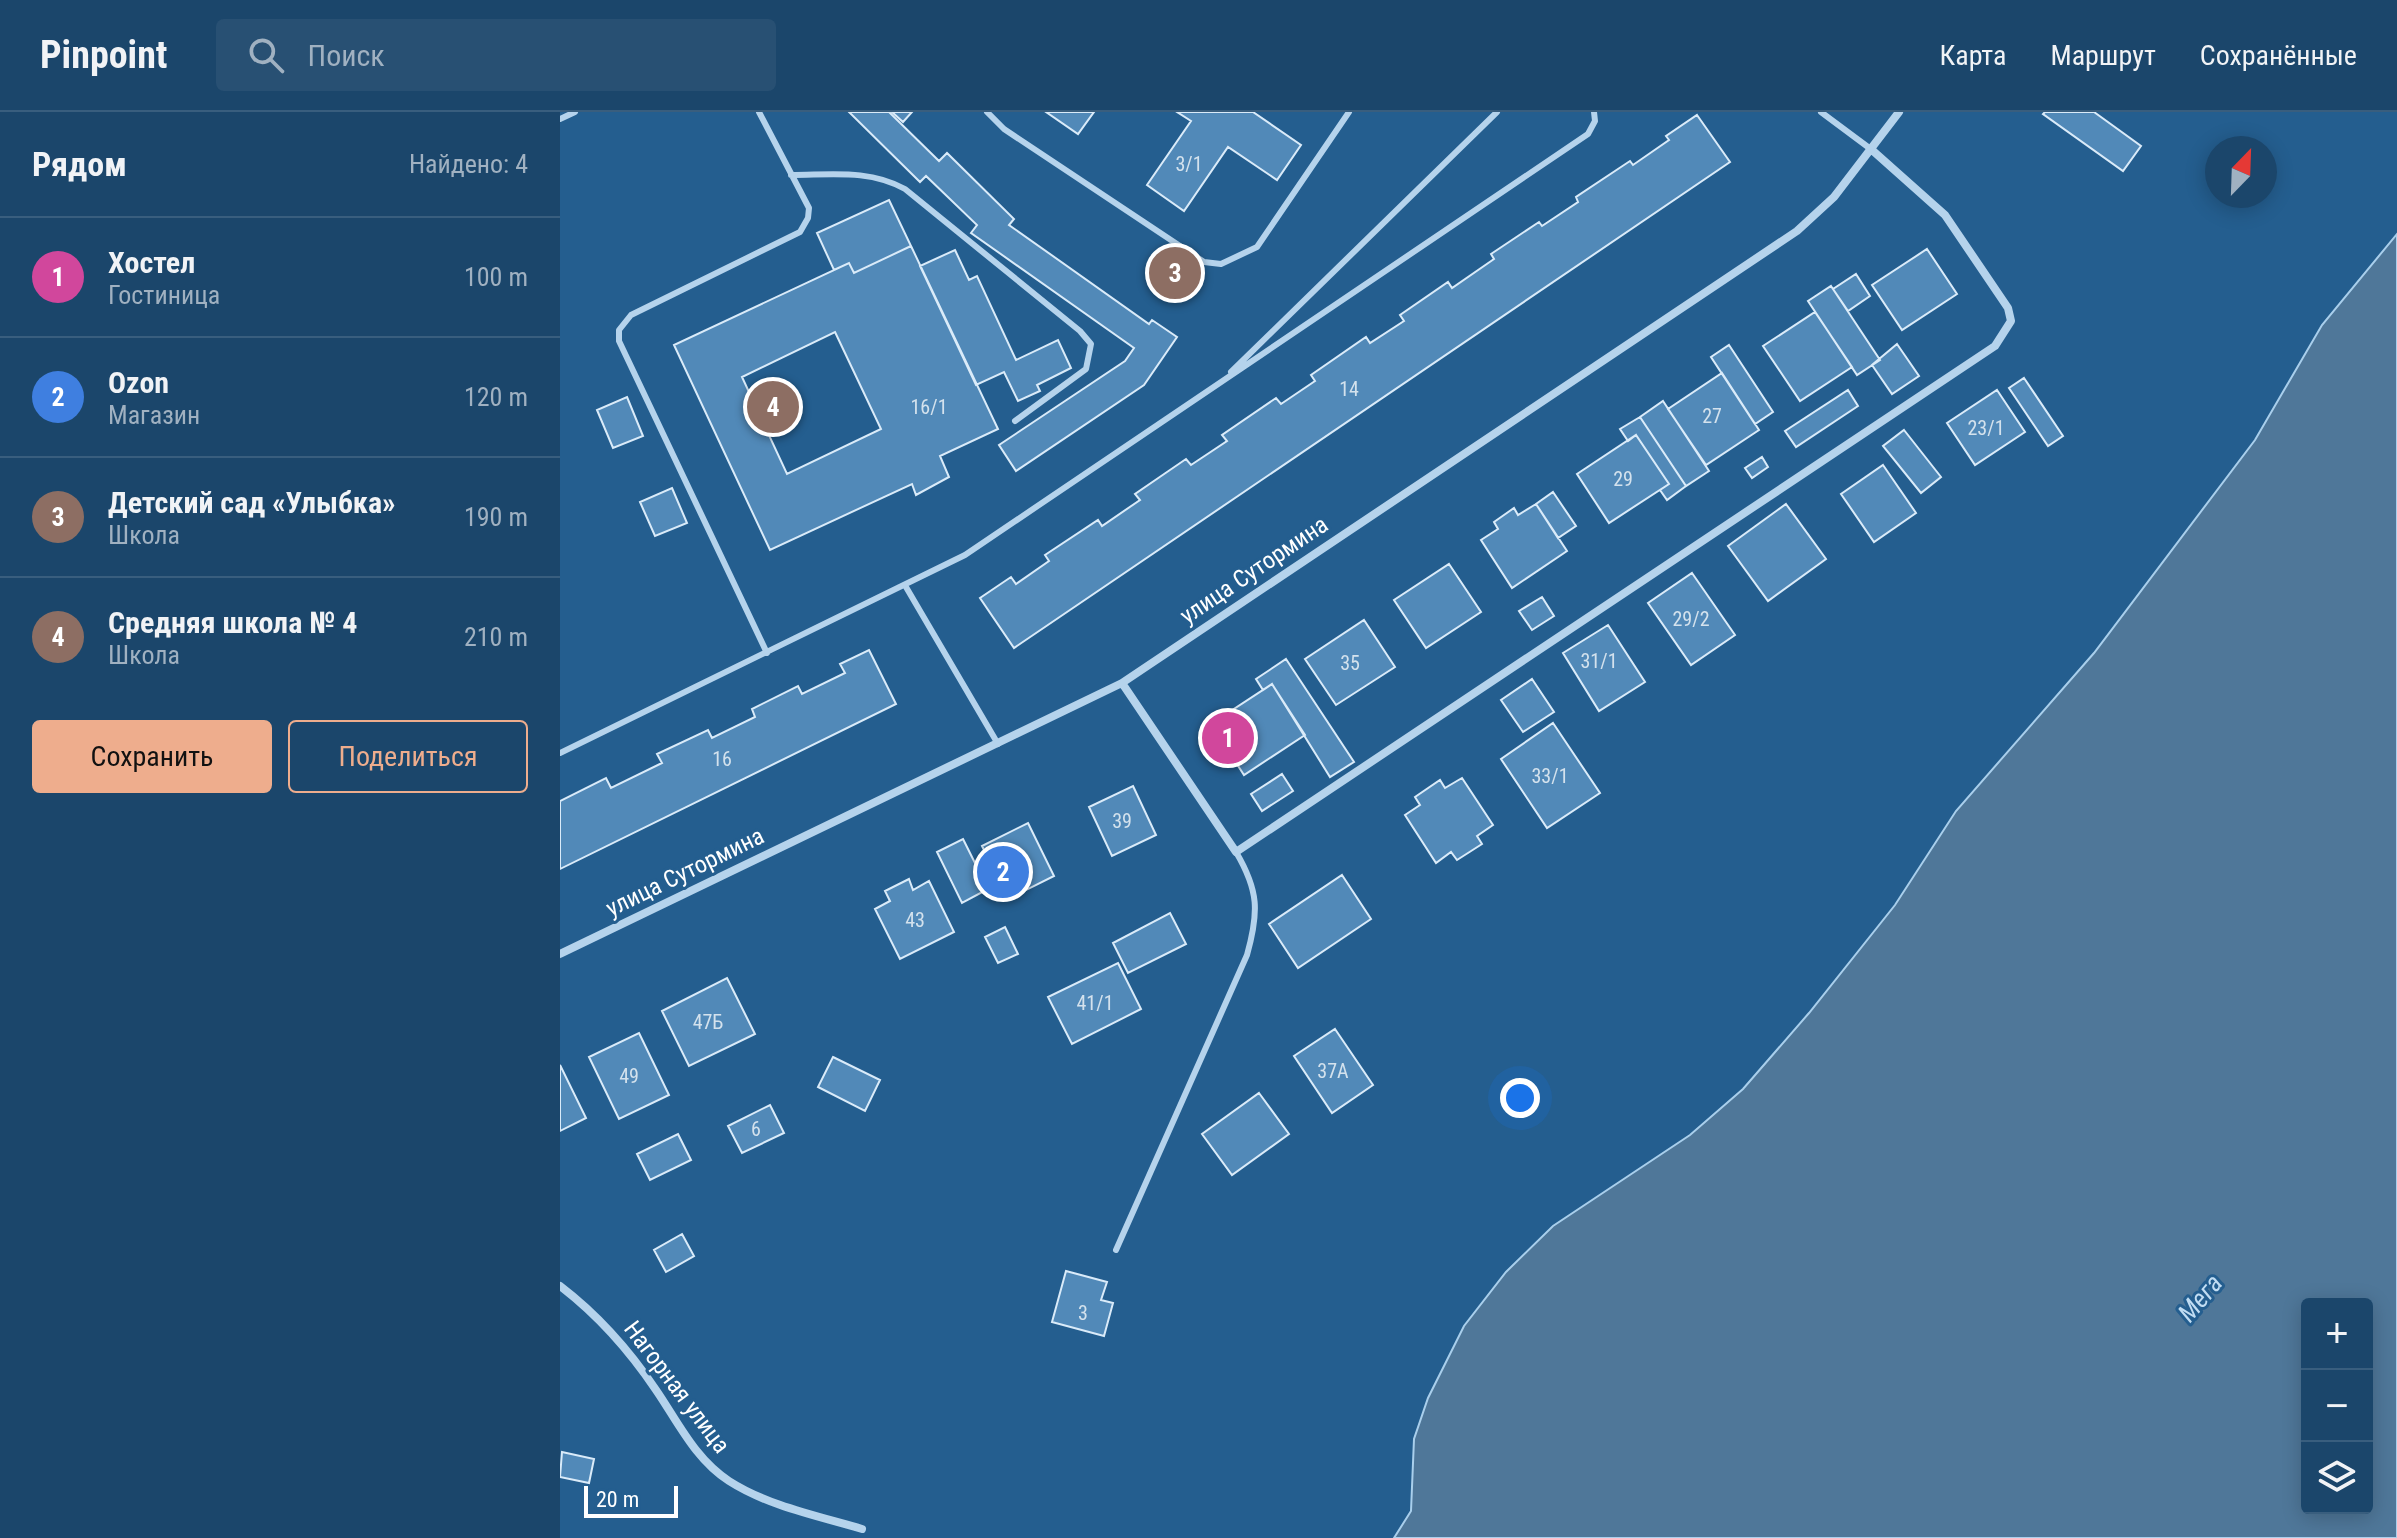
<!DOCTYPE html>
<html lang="ru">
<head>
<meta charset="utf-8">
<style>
	body { margin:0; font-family:"Roboto Condensed",sans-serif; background:#285073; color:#f1f3f6 }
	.controls { position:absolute; right:24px; bottom:24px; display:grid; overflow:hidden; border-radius:8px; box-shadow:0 4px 20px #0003 }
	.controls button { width:72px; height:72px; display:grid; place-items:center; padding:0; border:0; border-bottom:2px solid #395e7e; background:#1b466b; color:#f1f3f6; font:40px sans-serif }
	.compass { position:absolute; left:1645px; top:24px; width:72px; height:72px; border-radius:50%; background:#1b466b; box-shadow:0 4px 20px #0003; rotate:23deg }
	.scale { position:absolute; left:24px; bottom:20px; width:94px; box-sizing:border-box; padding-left:8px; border:4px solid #fff; border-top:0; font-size:22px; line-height:28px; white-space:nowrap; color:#fff; -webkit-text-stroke:6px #245e8f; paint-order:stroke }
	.you { position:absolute; left:960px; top:986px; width:28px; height:28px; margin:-20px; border:6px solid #fff; border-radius:50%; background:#1a73e8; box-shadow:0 0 0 12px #1a73e833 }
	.badge { display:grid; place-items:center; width:52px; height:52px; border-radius:50%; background:#eead8d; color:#fff; font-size:26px; font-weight:700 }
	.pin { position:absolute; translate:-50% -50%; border:4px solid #fff; box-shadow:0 2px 8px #0006 }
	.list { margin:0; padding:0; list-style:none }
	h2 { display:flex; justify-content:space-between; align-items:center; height:104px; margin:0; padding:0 32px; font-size:34px }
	h2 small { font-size:26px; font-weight:400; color:#a0b1c1 }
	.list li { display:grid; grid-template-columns:52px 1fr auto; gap:24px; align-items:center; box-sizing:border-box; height:120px; padding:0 32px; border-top:2px solid #395e7e }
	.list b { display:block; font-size:30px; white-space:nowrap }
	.list p { margin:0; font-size:26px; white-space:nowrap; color:#a0b1c1 }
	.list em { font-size:26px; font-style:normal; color:#a0b1c1 }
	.actions { display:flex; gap:16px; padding:24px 32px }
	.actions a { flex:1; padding:18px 0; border:2px solid #eead8d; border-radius:8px; text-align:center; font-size:28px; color:#eead8d }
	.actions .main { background:#eead8d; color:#111 }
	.icon { flex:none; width:44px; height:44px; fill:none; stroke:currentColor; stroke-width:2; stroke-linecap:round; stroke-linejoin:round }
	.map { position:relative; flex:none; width:1837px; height:1426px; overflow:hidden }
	header { display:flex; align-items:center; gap:48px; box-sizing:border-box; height:112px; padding:0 40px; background:#1b466b; border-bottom:2px solid #395e7e }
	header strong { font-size:38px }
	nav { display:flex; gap:44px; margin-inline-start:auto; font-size:28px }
	.search { width:560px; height:72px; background:#285073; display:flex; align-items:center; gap:20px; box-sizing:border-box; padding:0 28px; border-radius:8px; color:#a0b1c1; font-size:30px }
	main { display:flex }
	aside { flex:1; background:#1b466b }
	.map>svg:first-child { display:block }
	.water { fill:#4f7799; stroke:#a9cfec; stroke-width:2; fill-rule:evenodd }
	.building { fill:#5189b8; stroke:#daebf9; stroke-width:2; fill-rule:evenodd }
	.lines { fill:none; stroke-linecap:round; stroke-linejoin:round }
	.lane { stroke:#b5d3ec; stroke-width:6 }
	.street { stroke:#b5d3ec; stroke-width:8 }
	.labels { text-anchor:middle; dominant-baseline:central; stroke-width:6; stroke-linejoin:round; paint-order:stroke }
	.number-label { font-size:20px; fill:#d4e2ed }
	.street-label { font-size:24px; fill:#fff; stroke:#245e8f }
	.water-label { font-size:26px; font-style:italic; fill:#c1ddf3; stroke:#245e8f }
</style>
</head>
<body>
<header>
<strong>Pinpoint</strong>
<div class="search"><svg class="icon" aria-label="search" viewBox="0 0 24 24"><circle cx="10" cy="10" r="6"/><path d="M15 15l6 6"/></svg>Поиск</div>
<nav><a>Карта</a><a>Маршрут</a><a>Сохранённые</a></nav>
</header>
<main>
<aside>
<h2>Рядом<small>Найдено: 4</small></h2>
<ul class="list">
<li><span class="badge" style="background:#d1479c">1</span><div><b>Хостел</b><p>Гостиница</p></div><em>100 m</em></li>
<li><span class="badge" style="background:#3f7fe0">2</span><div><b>Ozon</b><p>Магазин</p></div><em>120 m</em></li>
<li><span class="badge" style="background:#8d6e63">3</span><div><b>Детский сад «Улыбка»</b><p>Школа</p></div><em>190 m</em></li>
<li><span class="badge" style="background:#8d6e63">4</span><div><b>Средняя школа № 4</b><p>Школа</p></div><em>210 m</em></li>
</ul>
<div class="actions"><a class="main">Сохранить</a><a>Поделиться</a></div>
</aside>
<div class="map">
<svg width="1837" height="1426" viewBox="0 0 1837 1426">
	<rect width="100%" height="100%" fill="#245e8f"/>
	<path class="water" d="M1837,122V1426H834L851,1399L854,1327L868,1286L904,1214L946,1160L993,1114L1130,1023L1183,977L1249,901L1335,793L1396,699L1534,541L1695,328L1762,213ZM1747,1192H1807V1396H1747Z"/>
	<path class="building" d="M289,0H329L379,49L387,41L454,107L449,113L589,212L592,208L617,225L584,273L456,359L439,333L565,249L574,236L411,121L417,113L366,64L360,70Z
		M332,0H352L343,10Z
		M486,0H534L518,22Z
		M617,0H693L741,33L717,68L668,35L624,99L587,73L631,9Z
		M1485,0H1534L1581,34L1563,59L1483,2Z
		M1137,3L1170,50L454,536L420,486L451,465L456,472L489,449L485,443L538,408L542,414L580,388L575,382L626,347L631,353L667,329L662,323L716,286L721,292L755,269L751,263L806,225L810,231L844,209L840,203L888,170L892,176L934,147L931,142L979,110L982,114L1018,90L1016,85L1070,49L1073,53L1109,28L1106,24Z
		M329,88L351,134L294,161L289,151L274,158L257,121Z
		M351,134L438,317L380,344L389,365L356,383L352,372L210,438L114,233L289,151L294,161ZM275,220L321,317L227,362L182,265Z
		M1367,137L1397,182L1342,218L1312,173Z
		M395,138L409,168L417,164L456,248L498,228L511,256L477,273L480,279L458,289L444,260L416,273L360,154Z
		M1296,162L1310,184L1288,199L1273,177Z
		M1271,174L1320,248L1297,263L1248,189Z
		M1255,200L1292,255L1240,289L1203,234Z
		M1337,232L1359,264L1332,282L1312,253Z
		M1169,233L1213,300L1195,312L1151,245Z
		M1162,261L1199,318L1146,353L1108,297Z
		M1464,266L1503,324L1488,334L1449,276Z
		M1288,278L1298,294L1236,335L1225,319Z
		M1437,278L1465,320L1415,353L1387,311Z
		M67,285L83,324L53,336L37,298Z
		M1103,289L1149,359L1126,374L1080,305Z
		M1080,305L1126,374L1107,388L1100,378L1109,372L1076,323L1068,329L1060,317Z
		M1344,318L1381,365L1361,381L1323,334Z
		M1076,323L1109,372L1049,411L1017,362Z
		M1202,345L1208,355L1192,366L1185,356Z
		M1323,353L1356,401L1314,430L1281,382Z
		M112,376L127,411L95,424L80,390Z
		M993,380L1016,414L998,426L976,392Z
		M976,392L1007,439L952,476L921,428L938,417L934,410L954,396L958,403Z
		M1226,392L1266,447L1208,489L1168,434Z
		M889,452L921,500L866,536L834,488Z
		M1132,461L1175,523L1131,553L1088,491Z
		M982,485L994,504L972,518L959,499Z
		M804,508L835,555L776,593L745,547Z
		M1048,513L1085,570L1039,599L1003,541Z
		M309,538L336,592L0,757V689L46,666L51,676L102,651L97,642L148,618L152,626L195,605L192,597L238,574L242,582L285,561L280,552Z
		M726,547L794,650L770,665L712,572L703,578L696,567Z
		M972,567L994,600L963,620L941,588Z
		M712,572L745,623L684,663L651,612Z
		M993,611L1040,681L987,716L941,647Z
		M722,662L733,679L702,699L691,682Z
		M902,666L933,713L917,724L922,732L897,748L891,740L876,751L845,703L860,693L855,685L880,668L885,676Z
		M573,674L596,723L552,744L529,695Z
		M468,711L494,764L448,787L422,734Z
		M403,727L428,777L402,791L377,740Z
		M782,763L811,807L738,856L709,812Z
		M349,767L353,778L369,769L394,820L340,847L315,797L330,789L325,779Z
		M610,801L626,832L568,861L553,831Z
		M445,815L458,842L438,851L425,825Z
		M558,851L581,897L512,932L488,885Z
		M167,866L195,922L129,954L102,899Z
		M775,917L813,973L772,1001L734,944Z
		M79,921L109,983L59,1007L29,945Z
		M273,945L320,968L305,999L258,975Z
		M0,953L26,1006L0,1019Z
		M699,981L729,1022L672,1063L642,1022Z
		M210,993L224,1021L182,1041L168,1014Z
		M118,1022L131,1048L90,1068L77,1042Z
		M122,1122L134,1144L106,1160L94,1138Z
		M506,1159L547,1170L541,1188L553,1191L544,1224L492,1210Z
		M2,1340L34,1347L29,1371L0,1365Z"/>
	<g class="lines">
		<path class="lane" d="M199,0L249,96L248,106L240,120L71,203L59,218V229L207,541
			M427,0L444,17L644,150L661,152L697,135L789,0
			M1261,0L1312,38
			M0,7L15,0
			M231,63C271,63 309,57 345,77L520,219L531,232L526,257L455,309
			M671,260L937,0
			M346,475L438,632
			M0,641L405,443L1028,22L1035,9L1034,0
			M556,1138L687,843C699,800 699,779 676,740"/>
		<path class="street" d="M562,571L676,740L1435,234L1451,209L1448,196L1385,103L1312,38
			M0,842L562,571L1237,119L1274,85L1339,0
			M0,1174C38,1203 69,1238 96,1278C118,1310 135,1347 169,1369C208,1394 258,1404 302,1417"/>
	</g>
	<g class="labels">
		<g class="number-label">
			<text x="629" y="52">3/1</text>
			<text x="789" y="277">14</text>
			<text x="369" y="295">16/1</text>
			<text x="1152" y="304">27</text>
			<text x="1426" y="316">23/1</text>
			<text x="1063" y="367">29</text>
			<text x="1131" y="507">29/2</text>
			<text x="1039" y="549">31/1</text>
			<text x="790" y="551">35</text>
			<text x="162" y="647">16</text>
			<text x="990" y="664">33/1</text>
			<text x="562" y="709">39</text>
			<text x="355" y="808">43</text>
			<text x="535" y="891">41/1</text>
			<text x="148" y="910">47Б</text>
			<text x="773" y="959">37А</text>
			<text x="69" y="964">49</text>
			<text x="196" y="1017">6</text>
			<text x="523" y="1201">3</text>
		</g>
		<g class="street-label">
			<text transform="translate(694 458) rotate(-34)">улица Сутормина</text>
			<text transform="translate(125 760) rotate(-26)">улица Сутормина</text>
			<text transform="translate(117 1275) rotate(53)">Нагорная улица</text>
		</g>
		<g class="water-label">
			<text transform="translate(1640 1186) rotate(-50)">Мега</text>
		</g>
	</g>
</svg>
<div class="controls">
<button>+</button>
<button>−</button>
<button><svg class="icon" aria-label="layers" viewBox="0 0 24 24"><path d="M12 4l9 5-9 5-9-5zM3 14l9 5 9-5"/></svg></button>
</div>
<svg class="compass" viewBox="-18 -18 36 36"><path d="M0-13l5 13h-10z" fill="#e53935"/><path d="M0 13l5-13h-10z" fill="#a0b1c1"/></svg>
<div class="scale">20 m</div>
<div class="you"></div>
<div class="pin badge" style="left:668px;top:626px;background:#d1479c">1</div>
<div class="pin badge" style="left:443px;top:760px;background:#3f7fe0">2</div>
<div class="pin badge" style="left:615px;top:161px;background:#8d6e63">3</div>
<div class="pin badge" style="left:213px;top:295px;background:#8d6e63">4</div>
</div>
</main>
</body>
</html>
